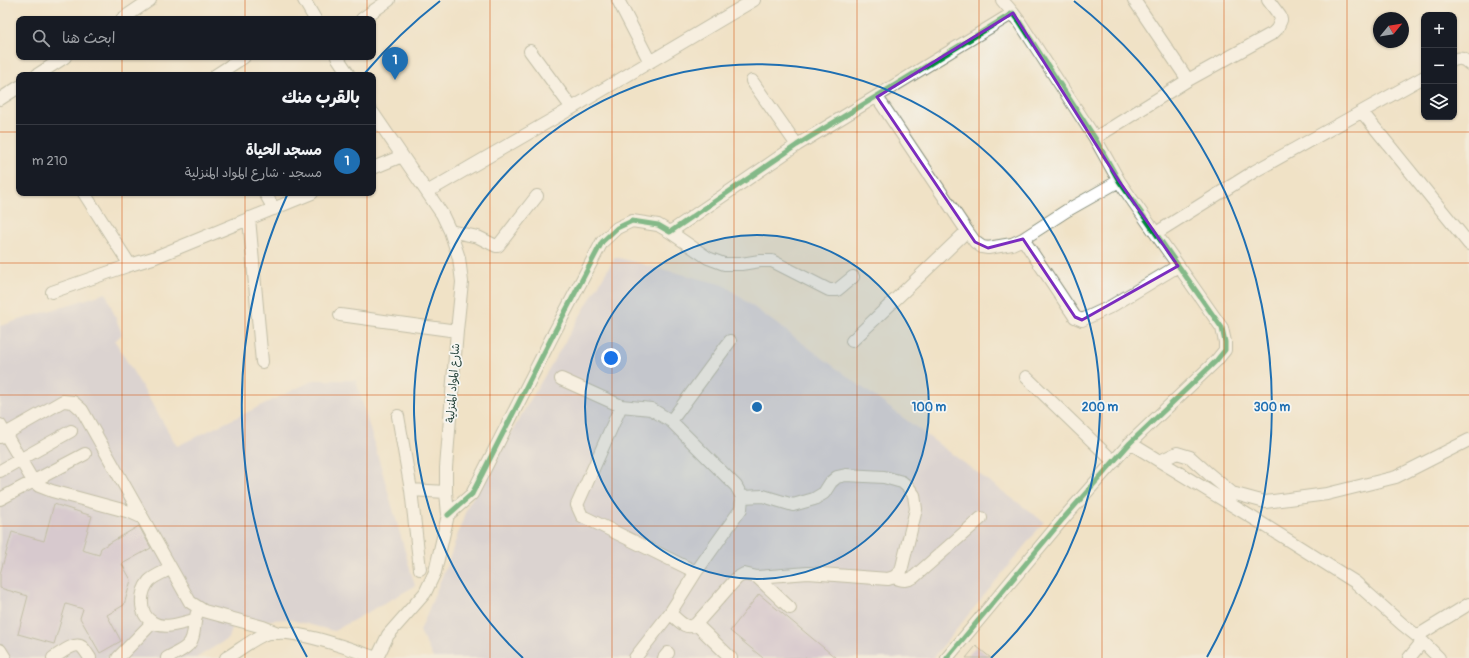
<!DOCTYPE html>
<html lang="ar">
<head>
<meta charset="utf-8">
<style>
	body { margin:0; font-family:Pangolin,"Playpen Sans Arabic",sans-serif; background:#20242c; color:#f1f3f6; direction:rtl }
	.controls { position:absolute; right:12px; top:12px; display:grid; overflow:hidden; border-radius:8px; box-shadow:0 1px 3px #0004 }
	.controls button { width:36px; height:36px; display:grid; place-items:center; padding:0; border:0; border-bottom:1px solid #363941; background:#171b24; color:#f1f3f6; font:20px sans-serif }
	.compass { position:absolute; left:1373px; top:12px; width:36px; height:36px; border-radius:50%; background:#171b24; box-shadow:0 1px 3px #0004; rotate:60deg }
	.you { position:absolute; left:611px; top:358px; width:14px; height:14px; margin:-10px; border:3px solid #fff; border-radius:50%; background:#1a73e8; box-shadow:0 0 0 6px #1a73e833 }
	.badge { display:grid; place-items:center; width:26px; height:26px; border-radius:50%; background:#1f6fb2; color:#fff; font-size:13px; font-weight:700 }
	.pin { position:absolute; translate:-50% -33px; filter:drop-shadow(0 1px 2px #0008) }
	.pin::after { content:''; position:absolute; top:21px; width:14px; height:12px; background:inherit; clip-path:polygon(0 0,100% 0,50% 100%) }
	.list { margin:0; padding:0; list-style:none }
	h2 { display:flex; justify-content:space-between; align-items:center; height:52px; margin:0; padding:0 16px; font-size:17px }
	h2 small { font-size:13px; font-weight:400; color:#9ea1a6 }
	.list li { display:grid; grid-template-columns:26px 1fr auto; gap:12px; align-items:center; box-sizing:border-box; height:72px; padding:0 16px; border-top:1px solid #363941 }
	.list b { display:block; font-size:15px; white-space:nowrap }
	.list p { margin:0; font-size:13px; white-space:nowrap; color:#9ea1a6 }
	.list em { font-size:13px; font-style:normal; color:#9ea1a6 }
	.icon { flex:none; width:22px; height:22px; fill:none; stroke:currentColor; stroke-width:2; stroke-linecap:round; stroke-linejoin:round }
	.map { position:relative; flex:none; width:1469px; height:658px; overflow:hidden; direction:ltr }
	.search { position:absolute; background:#171b24; box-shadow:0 1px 3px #0004; left:16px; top:16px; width:360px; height:44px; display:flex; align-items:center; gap:10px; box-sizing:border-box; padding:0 14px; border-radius:8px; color:#9ea1a6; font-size:15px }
	.panel { position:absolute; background:#171b24; box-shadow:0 1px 3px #0004; left:16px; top:72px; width:360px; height:124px; border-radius:8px; direction:rtl }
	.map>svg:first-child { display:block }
	.industrial { fill:#c2c2dc }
	.building { fill:#b9acd7 }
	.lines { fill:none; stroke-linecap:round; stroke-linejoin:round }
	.minor-casing { stroke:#88907d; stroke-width:14 }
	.minor { stroke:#fff; stroke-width:12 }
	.cycleway-casing { stroke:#f6f6f2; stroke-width:8 }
	.cycleway { stroke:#00873e; stroke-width:5 }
	.marked { fill:none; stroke:#7b2cbf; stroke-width:3; stroke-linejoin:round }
	.grid { fill:none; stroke:#d45610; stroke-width:1; stroke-opacity:0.55 }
	.ring { fill:none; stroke:#1f6fb2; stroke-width:2 }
	.labels { text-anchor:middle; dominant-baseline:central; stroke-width:3.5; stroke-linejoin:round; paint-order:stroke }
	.street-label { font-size:11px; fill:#1f3d34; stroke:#f6f6f2 }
	.centre { fill:#1f6fb2; stroke:#f6f6f2; stroke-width:2 }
	.ring-label { font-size:12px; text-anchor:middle; font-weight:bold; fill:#1f6fb2; stroke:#f6f6f2; stroke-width:3.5; stroke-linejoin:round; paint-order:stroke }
</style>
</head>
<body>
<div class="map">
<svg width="1469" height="658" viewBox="0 0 1469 658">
	<rect width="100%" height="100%" fill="#f6f6f2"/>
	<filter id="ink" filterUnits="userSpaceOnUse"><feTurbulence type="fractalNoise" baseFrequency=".025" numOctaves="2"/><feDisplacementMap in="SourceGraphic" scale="8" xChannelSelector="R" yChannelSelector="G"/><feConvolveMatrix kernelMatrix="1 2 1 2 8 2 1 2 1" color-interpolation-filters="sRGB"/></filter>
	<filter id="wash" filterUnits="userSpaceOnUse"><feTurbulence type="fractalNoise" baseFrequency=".012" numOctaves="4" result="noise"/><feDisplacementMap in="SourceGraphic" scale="16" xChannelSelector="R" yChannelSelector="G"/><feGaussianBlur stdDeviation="0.9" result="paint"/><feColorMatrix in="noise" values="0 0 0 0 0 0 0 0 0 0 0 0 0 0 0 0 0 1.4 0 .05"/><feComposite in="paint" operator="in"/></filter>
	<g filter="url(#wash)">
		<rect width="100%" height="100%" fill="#f0e2c6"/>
		<path class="industrial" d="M615,257L724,285L1044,522L933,658H433L420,631L450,557L467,507Z
			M106,293L122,334L115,341L177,446L314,380H356L415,586L334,631L287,619L234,623L229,638L196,658H0V326Z"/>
		<g id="blocks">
			<path class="building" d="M54,504L92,516L82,550L99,555L101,548L139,526L151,548L122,564L131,580L124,605L107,615L121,641L100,653L80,618L83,609L66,604L54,644L18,634L28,596L0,588V574L12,532L44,541Z
				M759,594L836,658H763L730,631Z
				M976,646L991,658H966Z"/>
		</g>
	</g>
	<g filter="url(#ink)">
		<use href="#blocks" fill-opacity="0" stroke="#88907d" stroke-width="1"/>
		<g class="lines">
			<defs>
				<path id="minor" d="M304,0L315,19
					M618,0L650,62
					M1002,0L1013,13
					M1134,0L1188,80
					M122,19L150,0
					M362,19L389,0
					M530,51L572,108
					M337,57L349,75
					M1454,60C1460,57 1465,59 1469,64
					M37,75L65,57
					M216,75L244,57
					M752,81L797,145
					M877,97L967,231L975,242L982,247L988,248L1012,244L1023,239L1066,211L1119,181
					M0,99L19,87
					M1362,112L1469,244
					M373,113L442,214L450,231L459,258L462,282L457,331L446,468V492L448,515L435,572L425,593L388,635L377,658
					M1095,138L1188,80L1273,33L1277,29L1281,20L1280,16L1268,0
					M373,168L402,156
					M427,192L572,108L754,0
					M84,193L130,265
					M265,193L274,209
					M249,218L262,362
					M450,231L478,237L496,246H498L537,196
					M670,232L708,258L724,264H741L760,261H772L829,290H837L853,277
					M1156,233L1255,171L1424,77
					M1023,239L1075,317L1082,320L1110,307L1178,266
					M52,292L130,265L153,258L312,193
					M340,315L457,331
					M852,341L967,231
					M1026,377L1114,462
					M561,379L621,406L651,409L671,421L736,486L742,497L741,509L696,572L670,613L635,658
					M621,406L577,505L582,516L696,572
					M398,416L411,490L420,569
					M671,421L730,341
					M0,425L33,481L39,486L52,491L130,512L141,517
					M0,437L63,401L73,402L82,410L190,602L204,611L263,627L278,633
					M1130,443L1253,518L1355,582L1402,624L1417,636L1439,658
					M1160,461L1177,453L1190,457L1209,474L1232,493L1265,502L1327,494L1396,477L1469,440
					M0,471L71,431
					M411,490L446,492
					M742,497L763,496L793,505L814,499L824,493L831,482L837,477L846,475L884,477L902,482L908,487L914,495L916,509L901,571L894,577L888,579L808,573L757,577
					M0,499L85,454
					M448,515L472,494L554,333L602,242L617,228L632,221L658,225L670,232L797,145L1013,13L1019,21L1095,138L1119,181L1222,328L1225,342V350L1216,361L1130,443L1063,519L947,658
					M170,569C164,572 154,576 149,581C140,592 138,613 152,622C163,630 183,623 194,620
					M894,577C902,581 907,581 914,577L981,518
					M670,613C678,620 686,631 696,624L737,578L744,574L757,577L790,608
					M696,624L731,658
					M1417,636L1469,604
					M0,650L5,658
					M53,658C60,654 75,641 82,647C85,650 88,655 90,658
					M118,658L152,623
					M167,658C174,654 182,651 187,646C196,639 193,623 197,613
					M226,658C238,651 250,641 263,635C287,625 351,649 376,658
					M664,658L668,653
					M1409,658L1422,642"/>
			</defs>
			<use href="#minor" class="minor-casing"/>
			<use href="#minor" class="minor"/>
			<defs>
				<path id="cycleway" d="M448,515L472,494L554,333L602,242L617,228L632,221L658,225L670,232L797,145L1013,13L1019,21L1095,138L1119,181L1222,328L1225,342V350L1216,361L1130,443L1063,519L947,658"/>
			</defs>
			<use href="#cycleway" class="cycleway-casing"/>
			<use href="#cycleway" class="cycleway"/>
		</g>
	</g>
	<path d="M0 0H1469V658H0ZM1013,13L1119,181L1178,266L1082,320L1075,317L1023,239L988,248L975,242L877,97Z" fill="#f0e2c6" fill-opacity=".55" fill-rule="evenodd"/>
	<path class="marked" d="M1013,13L1119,181L1178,266L1082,320L1075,317L1023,239L988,248L975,242L877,97Z"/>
	<path class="grid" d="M122,0V19M245,0V19M367,0V19M490,0V658M612,0V658M734,0V658M857,0V658M979,0V658M1102,0V658M1224,0V658M1347,0V658M122,57V75M245,57V75M367,57V75M0,132H19M373,132H1469M122,193V658M245,193V658M367,193V658M0,263H1469M0,395H1469M0,526H1469"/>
	<circle cx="757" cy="407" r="172" fill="#1f6fb2" fill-opacity=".12"/>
	<g class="ring">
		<circle cx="757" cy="407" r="172"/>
		<path d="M523 658A343 343 0 1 1 991 658"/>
		<path d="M307 657A515 515 0 0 1 288 193M365 73A515 515 0 0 1 440 1M1074 1A515 515 0 0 1 1207 657"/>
	</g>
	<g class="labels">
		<g class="street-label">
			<text transform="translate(453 383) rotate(-86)">شارع المواد المنزلية</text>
		</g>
	</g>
	<circle cx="757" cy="407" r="6" class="centre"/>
	<g class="ring-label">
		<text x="929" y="411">100 m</text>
		<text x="1100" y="411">200 m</text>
		<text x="1272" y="411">300 m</text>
	</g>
</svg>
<div class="controls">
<button>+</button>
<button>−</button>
<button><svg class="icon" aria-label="layers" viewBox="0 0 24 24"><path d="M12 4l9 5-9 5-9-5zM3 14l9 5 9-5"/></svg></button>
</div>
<svg class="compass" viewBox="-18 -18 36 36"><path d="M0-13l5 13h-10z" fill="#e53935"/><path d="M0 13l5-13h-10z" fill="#9ea1a6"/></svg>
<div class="you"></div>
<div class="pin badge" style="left:395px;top:80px">1</div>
<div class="search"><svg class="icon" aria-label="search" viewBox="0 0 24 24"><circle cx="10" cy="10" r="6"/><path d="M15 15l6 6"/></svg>ابحث هنا</div>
<section class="panel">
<h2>بالقرب منك<small></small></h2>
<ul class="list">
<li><span class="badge">1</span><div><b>مسجد الحياة</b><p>مسجد · شارع المواد المنزلية</p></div><em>210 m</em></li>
</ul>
</section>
</div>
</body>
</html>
